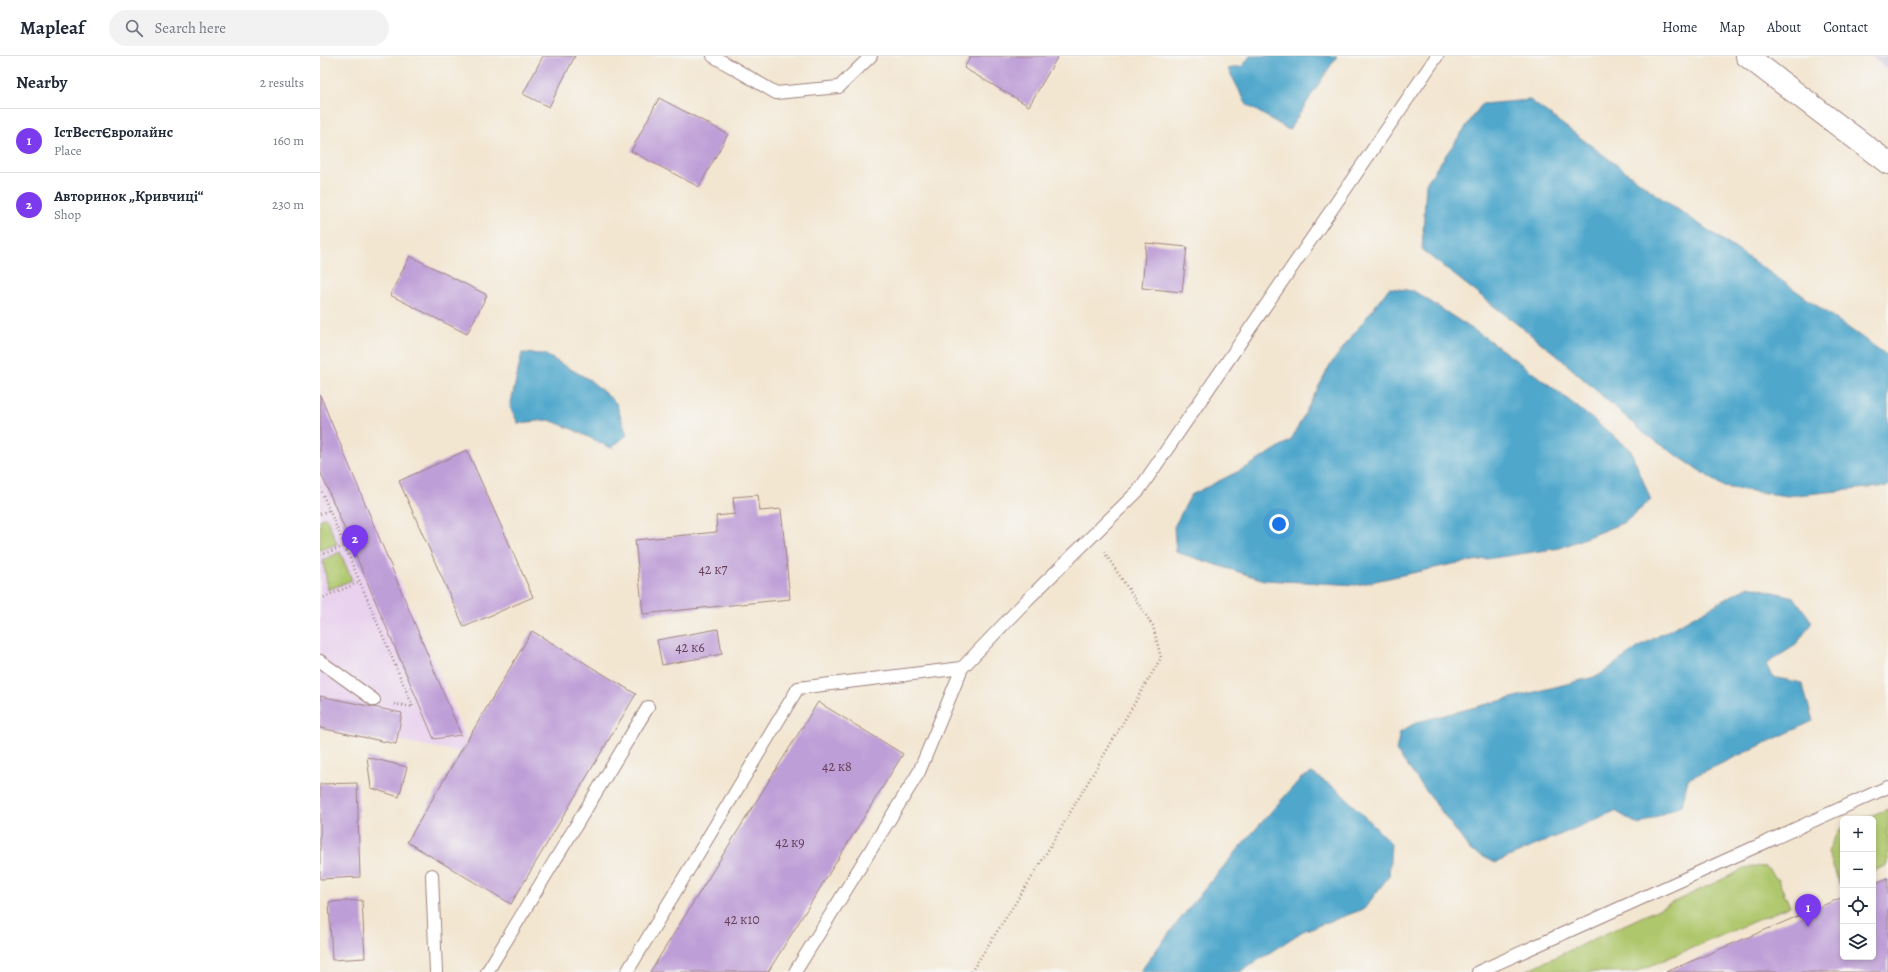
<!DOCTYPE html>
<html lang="en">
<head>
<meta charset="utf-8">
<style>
	body { margin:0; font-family:Alegreya,serif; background:#f2f2f3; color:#1f2937 }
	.controls { position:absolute; right:12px; bottom:12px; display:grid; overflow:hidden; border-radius:6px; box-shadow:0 2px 6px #0003 }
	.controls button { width:36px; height:36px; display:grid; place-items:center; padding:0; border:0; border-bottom:1px solid #e0e1e3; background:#fff; color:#1f2937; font:20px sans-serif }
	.you { position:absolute; left:959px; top:468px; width:14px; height:14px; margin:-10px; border:3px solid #fff; border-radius:50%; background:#1a73e8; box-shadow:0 0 0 6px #1a73e833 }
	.badge { display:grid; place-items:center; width:26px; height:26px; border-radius:50%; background:#7c3aed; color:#fff; font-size:13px; font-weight:700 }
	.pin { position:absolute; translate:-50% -33px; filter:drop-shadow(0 1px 2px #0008) }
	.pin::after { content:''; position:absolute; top:21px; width:14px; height:12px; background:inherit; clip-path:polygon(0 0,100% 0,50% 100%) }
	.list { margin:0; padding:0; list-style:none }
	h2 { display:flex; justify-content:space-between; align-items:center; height:52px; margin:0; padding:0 16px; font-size:17px }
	h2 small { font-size:13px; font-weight:400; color:#747a83 }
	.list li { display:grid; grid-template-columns:26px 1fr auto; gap:12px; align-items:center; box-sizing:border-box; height:64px; padding:0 16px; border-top:1px solid #e0e1e3 }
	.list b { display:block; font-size:15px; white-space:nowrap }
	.list p { margin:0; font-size:13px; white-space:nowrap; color:#747a83 }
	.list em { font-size:13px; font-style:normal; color:#747a83 }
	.icon { flex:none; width:22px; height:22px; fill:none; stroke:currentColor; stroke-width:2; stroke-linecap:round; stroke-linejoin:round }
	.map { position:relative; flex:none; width:1568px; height:916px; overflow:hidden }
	header { display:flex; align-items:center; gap:24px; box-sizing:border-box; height:56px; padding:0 20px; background:#fff; border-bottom:1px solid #e0e1e3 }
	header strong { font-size:19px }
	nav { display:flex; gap:22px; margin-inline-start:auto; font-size:14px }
	.search { width:280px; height:36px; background:#f2f2f3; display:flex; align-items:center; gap:10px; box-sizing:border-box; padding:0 14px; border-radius:22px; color:#747a83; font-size:15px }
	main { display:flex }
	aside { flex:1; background:#fff }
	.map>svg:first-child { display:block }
	.built { fill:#e9d2ee }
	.industrial { fill:#c9bfd7 }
	.green { fill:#afc76c; stroke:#7c734c }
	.water { fill:#4fa7cc; stroke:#4c637c }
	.building { fill:#be9ed7 }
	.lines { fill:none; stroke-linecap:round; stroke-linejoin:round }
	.lane-casing { stroke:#9e827e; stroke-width:14 }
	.street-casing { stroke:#9e827e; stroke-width:24 }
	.path { stroke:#9e827e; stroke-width:2.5; stroke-dasharray:1 3; stroke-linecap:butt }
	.lane { stroke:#fff; stroke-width:12 }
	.street { stroke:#fff; stroke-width:22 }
	.labels { text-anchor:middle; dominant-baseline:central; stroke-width:4; stroke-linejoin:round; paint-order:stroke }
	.number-label { font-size:14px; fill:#673f56 }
</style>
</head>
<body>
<header>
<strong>Mapleaf</strong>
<div class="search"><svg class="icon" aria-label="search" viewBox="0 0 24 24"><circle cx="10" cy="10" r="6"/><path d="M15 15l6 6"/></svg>Search here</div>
<nav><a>Home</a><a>Map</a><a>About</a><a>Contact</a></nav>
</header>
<main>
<aside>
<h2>Nearby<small>2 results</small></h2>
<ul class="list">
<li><span class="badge">1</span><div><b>ІстВестЄвролайнс</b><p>Place</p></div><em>160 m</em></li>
<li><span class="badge">2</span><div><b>Авторинок „Кривчиці“</b><p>Shop</p></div><em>230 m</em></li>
</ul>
</aside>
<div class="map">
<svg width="1568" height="916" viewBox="0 0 1568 916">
	<rect width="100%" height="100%" fill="#f6f6f2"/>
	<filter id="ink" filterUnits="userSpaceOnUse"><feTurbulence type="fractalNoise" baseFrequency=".025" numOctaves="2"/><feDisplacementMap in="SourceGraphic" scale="8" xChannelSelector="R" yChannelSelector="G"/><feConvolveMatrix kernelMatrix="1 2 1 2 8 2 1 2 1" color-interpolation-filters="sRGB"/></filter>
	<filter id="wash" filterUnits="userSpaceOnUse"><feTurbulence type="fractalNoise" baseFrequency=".012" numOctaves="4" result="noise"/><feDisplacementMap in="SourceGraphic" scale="16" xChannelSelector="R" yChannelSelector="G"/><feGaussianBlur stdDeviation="0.9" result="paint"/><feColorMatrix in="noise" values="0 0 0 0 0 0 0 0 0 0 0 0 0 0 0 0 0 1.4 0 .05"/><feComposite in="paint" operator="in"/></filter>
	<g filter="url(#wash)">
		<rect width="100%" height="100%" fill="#f3e6d1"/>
		<path class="built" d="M0,334L146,683L140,696L0,670Z"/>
		<path class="industrial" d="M1551,0H1568V13Z"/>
		<path class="green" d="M6,461L17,488L0,494V464Z
			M20,496L32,524L8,534L3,504Z
			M1568,753V809L1553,815V763H1542Z
			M1523,771V828L1520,829L1508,796L1514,782Z
			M1431,810L1446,811L1458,824L1470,850L1316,916H1203Z"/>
		<path class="water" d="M930,0H1017L969,74L927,49L908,13L923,10Z
			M1210,44L1337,139L1468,229L1568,300V430L1467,440L1404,431L1325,378L1234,297L1102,194L1106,127L1162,48Z
			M1069,232L1094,235L1166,282L1232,331L1310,393L1331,444L1305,466L1240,492L1133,508L1037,529L944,524L856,496L854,471L871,439L927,411L971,384L1010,309Z
			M202,297L224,298L270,324L296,347L307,379L291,392L252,373L229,364L198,367L190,351Z
			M1429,530L1474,541L1492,566L1476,589L1446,608L1452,621L1482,627L1493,665L1368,723L1362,749L1319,769L1295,755L1175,807L1151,795L1076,695L1080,676L1097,666L1278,620L1322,589Z
			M992,717L1019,735L1071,787L1069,820L1044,853L983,875L920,916H820C869,848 925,785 981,722Z"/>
		<g id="blocks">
			<path class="building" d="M223,0H255L229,51L203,38Z
				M651,0H738L709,50L644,12Z
				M339,42L408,78L379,131L311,95Z
				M826,187L867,191L862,236L822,232Z
				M90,200L167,239L147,278L70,239Z
				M0,339L141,679L114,683L0,415Z
				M147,394L213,541L144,571L79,425Z
				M438,439L440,455L461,453L470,543L323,558L315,484L397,476L396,460L415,458L413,441Z
				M398,573L402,598L342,609L337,584Z
				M212,575L316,638L191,848L87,786Z
				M0,640L82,657L76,688L0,672Z
				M498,646L583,698L448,916H330Z
				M47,701L87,711L79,741L51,732Z
				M37,727L40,821L0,823V728Z
				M1568,822V916H1346L1523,841V901H1553V828Z
				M42,844L45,902L12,904L9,846Z"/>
		</g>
	</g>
	<g filter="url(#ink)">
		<use href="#blocks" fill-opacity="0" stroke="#9e827e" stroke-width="1"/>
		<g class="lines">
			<defs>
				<path id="lane" d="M393,0L456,37L519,31L551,0
					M0,605L54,644
					M112,819L116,916
					M167,916L328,651
					M307,916L478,632L642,612L707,544L819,434L1117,0
					M475,916L599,716L642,612
					M1158,916L1568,731"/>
				<path id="street" d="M1427,0L1568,107"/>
			</defs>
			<use href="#lane" class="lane-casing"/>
			<use href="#street" class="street-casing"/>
			<path class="path" d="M0,432L93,651L73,648
				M0,458L9,454
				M0,499L25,490
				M0,543L40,526
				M651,916L714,818L841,602L833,570L784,496"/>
			<use href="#lane" class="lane"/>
			<use href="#street" class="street"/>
		</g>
	</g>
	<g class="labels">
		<g class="number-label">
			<text x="393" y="513">42 к7</text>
			<text x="370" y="591">42 к6</text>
			<text x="517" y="710">42 к8</text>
			<text x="470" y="786">42 к9</text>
			<text x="422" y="863">42 к10</text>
		</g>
	</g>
</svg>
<div class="controls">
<button>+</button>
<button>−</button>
<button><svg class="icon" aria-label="locate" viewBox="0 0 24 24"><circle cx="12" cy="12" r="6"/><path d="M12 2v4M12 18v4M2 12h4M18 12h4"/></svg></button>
<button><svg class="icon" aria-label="layers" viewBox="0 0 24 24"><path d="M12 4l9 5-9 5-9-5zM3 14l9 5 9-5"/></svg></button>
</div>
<div class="you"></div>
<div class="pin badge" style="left:1488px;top:871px">1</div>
<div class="pin badge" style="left:35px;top:502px">2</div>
</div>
</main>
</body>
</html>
